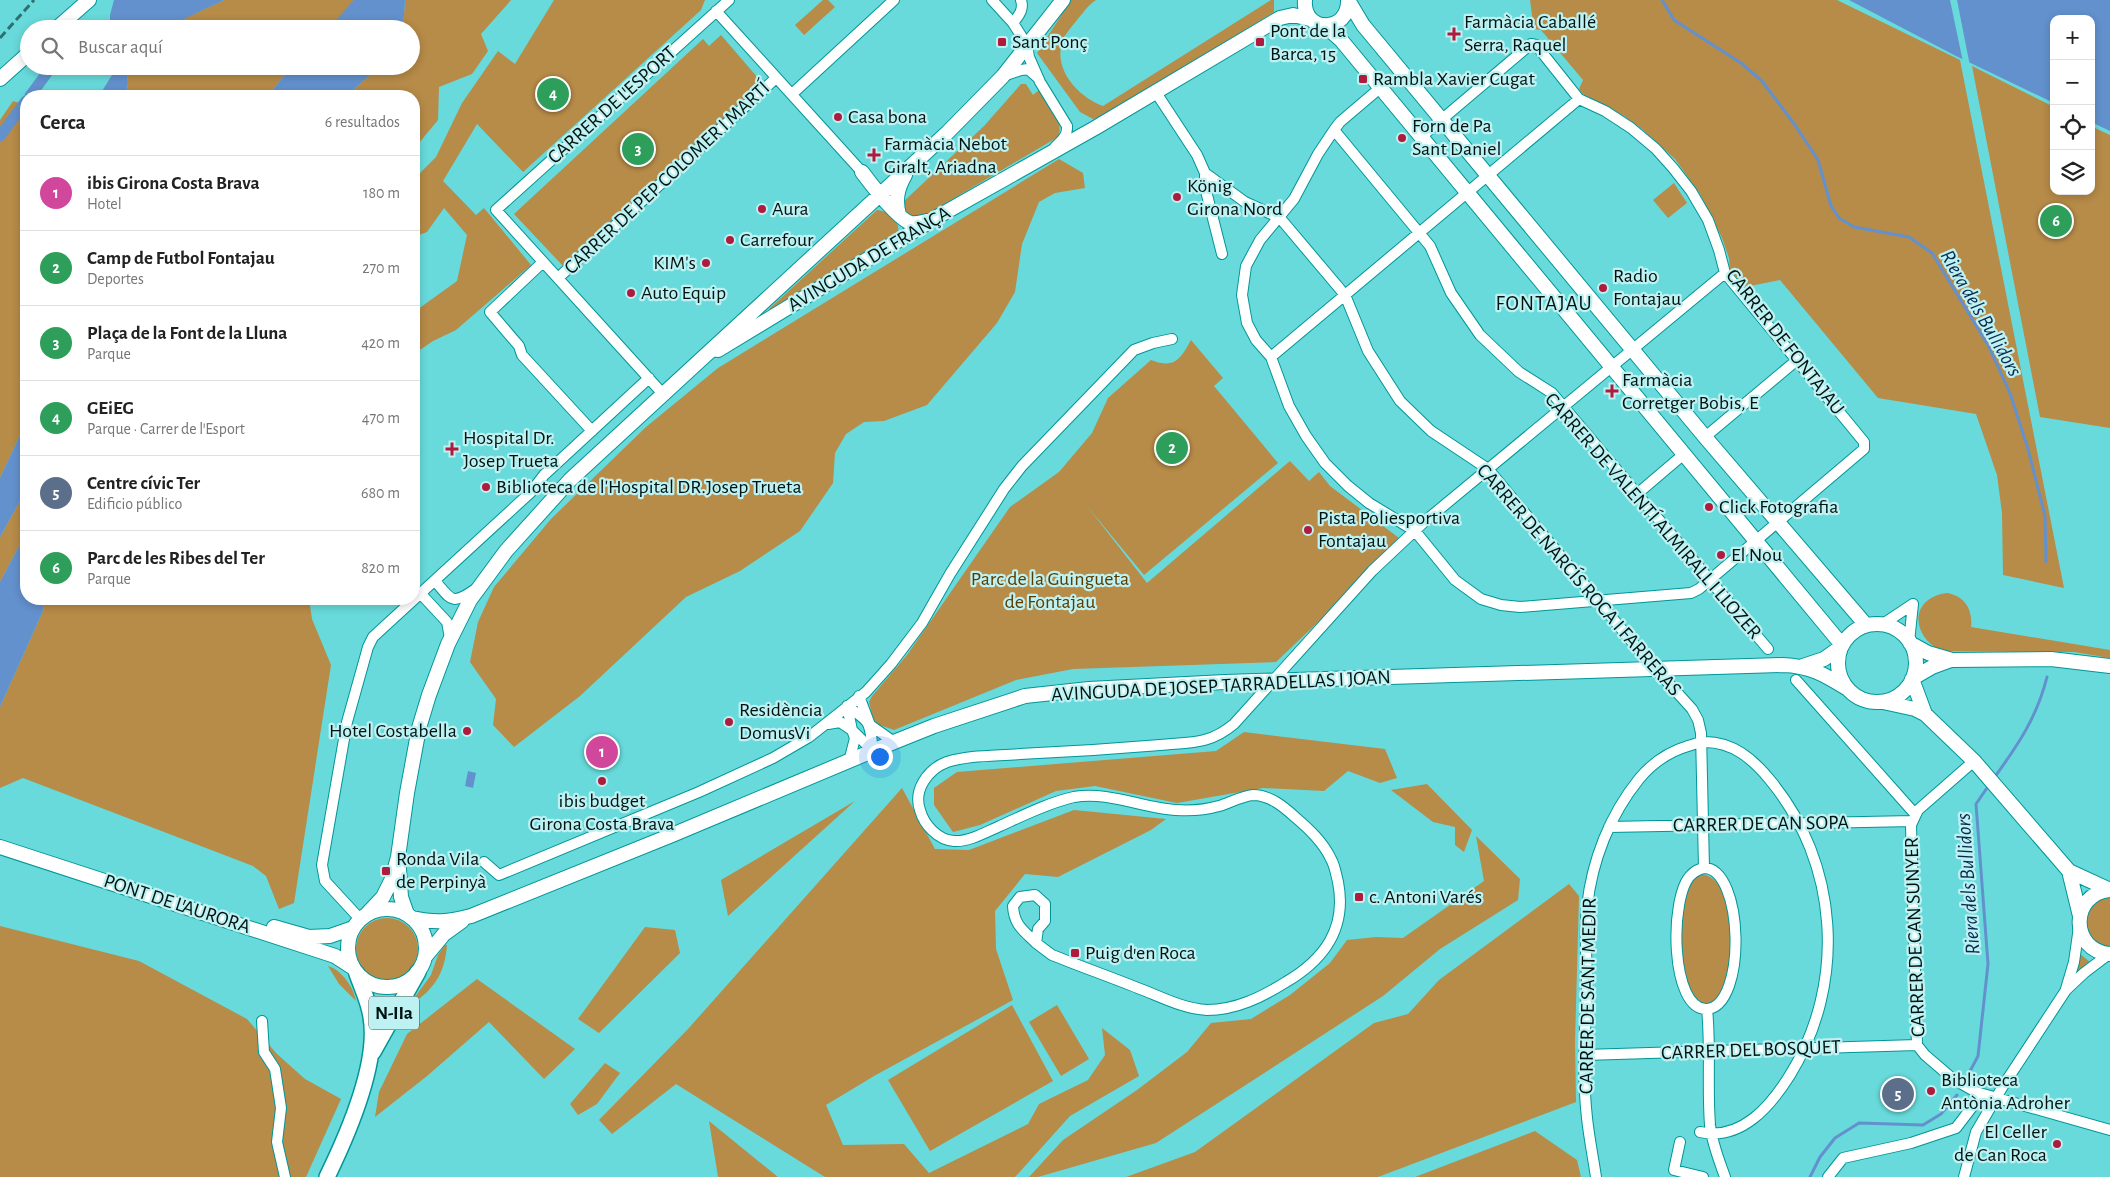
<!DOCTYPE html>
<html lang="es">
<head>
<meta charset="utf-8">
<style>
	body { margin:0; font-family:"Alegreya Sans",sans-serif; background:#f2f2f2; color:#222 }
	.controls { position:absolute; right:15px; top:15px; display:grid; overflow:hidden; border-radius:10px; box-shadow:0 2px 8px #0003 }
	.controls button { width:45px; height:45px; display:grid; place-items:center; padding:0; border:0; border-bottom:1px solid #e0e0e0; background:#fff; color:#222; font:25px sans-serif }
	.you { position:absolute; left:879px; top:756px; width:18px; height:18px; margin:-12px; border:4px solid #fff; border-radius:50%; background:#1a73e8; box-shadow:0 0 0 8px #1a73e833 }
	.badge { display:grid; place-items:center; width:32px; height:32px; border-radius:50%; background:#2563eb; color:#fff; font-size:16px; font-weight:700 }
	.pin { position:absolute; translate:-50% -50%; border:2px solid #fff; box-shadow:0 1px 5px #0006 }
	.list { margin:0; padding:0; list-style:none }
	h2 { display:flex; justify-content:space-between; align-items:center; height:65px; margin:0; padding:0 20px; font-size:21px }
	h2 small { font-size:16px; font-weight:400; color:#767676 }
	.list li { display:grid; grid-template-columns:32px 1fr auto; gap:15px; align-items:center; box-sizing:border-box; height:75px; padding:0 20px; border-top:1px solid #e0e0e0 }
	.list b { display:block; font-size:19px; white-space:nowrap }
	.list p { margin:0; font-size:16px; white-space:nowrap; color:#767676 }
	.list em { font-size:16px; font-style:normal; color:#767676 }
	.icon { flex:none; width:28px; height:28px; fill:none; stroke:currentColor; stroke-width:2; stroke-linecap:round; stroke-linejoin:round }
	.map { position:relative; flex:none; width:2110px; height:1177px; overflow:hidden }
	.search { position:absolute; background:#fff; box-shadow:0 2px 8px #0003; left:20px; top:20px; width:400px; height:55px; display:flex; align-items:center; gap:12px; box-sizing:border-box; padding:0 18px; border-radius:28px; color:#767676; font-size:19px }
	.panel { position:absolute; background:#fff; box-shadow:0 2px 8px #0003; left:20px; top:90px; width:400px; height:515px; border-radius:20px }
	.map>svg:first-child { display:block }
	.green { fill:#b78b48 }
	.water { fill:#6391cd }
	.pier { fill:#68dadb }
	.lines { fill:none; stroke-linecap:round; stroke-linejoin:round }
	.stream { stroke:#6391cd; stroke-width:3 }
	.canal { stroke:#6391cd; stroke-width:11 }
	.street-casing { stroke:#009697; stroke-width:12 }
	.secondary-casing { stroke:#009697; stroke-width:16 }
	.primary-casing { stroke:#009697; stroke-width:18 }
	.street { stroke:#fff; stroke-width:10 }
	.secondary { stroke:#fff; stroke-width:14 }
	.primary { stroke:#fff; stroke-width:15 }
	.rail { stroke:#306e6f; stroke-width:3; stroke-dasharray:8 4; stroke-linecap:butt }
	.poi-dot { fill:#af1b3d; stroke:#bef1f1; stroke-width:2 }
	.labels { text-anchor:middle; dominant-baseline:central; stroke-width:4.5; stroke-linejoin:round; paint-order:stroke }
	.shield { fill:#bef1f1; stroke:#395656; stroke-width:1 }
	.shield-label { font-size:19px; font-weight:bold; fill:#001313 }
	.poi-label { font-size:20px; fill:#001313; stroke:#bef1f1; text-anchor:start }
	.street-label { font-size:20px; fill:#001313; stroke:#bef1f1 }
	.park-label { font-size:20px; fill:#5a3b00; stroke:#bef1f1 }
	.neighbourhood-label { font-size:21px; letter-spacing:1px; fill:#001313; stroke:#bef1f1 }
	.water-label { font-size:21px; font-style:italic; fill:#082950; stroke:#bef1f1 }
</style>
</head>
<body>
<div class="map">
<svg width="2110" height="1177" viewBox="0 0 2110 1177">
	<rect width="100%" height="100%" fill="#68dadb"/>
	<path class="green" d="M224,0H354V2L328,29H161Z
		M405,0H511L481,34L488,51L472,74L439,87L438,120L414,149V96H346L369,76L376,66H411V29H403Z
		M554,0H705L701,10L523,172L477,124L443,181L476,215L484,208L531,265L456,330L433,341L414,354V334L417,332L414,312L457,281L467,235L444,208L427,232L414,237V179L436,157L462,103L498,51L515,64Z
		M823,0H828L835,7L804,35L795,25Z
		M1071,0H1096C1088,5 1083,13 1077,20C1071,28 1062,36 1061,47C1056,74 1081,98 1103,106L1271,0H1274V12L1106,116L1093,119L1080,112L1037,53Z
		M1530,0H1837L1960,60L2064,588L2003,575L2002,513L1997,475L1976,414L1878,398L1780,280L1745,287L1730,270L1729,258L1722,238L1700,194L1675,159L1642,129L1624,116L1583,94L1579,89L1583,80L1541,30L1534,29Z
		M721,35L764,85L563,266L514,214L703,39L709,46Z
		M126,66H293L267,96H126L128,83Z
		M1972,66L2054,107V191H2091V126L2110,135V428L2040,417Z
		M1021,84H1026L1033,95L1039,90C1048,104 1065,121 1058,137L922,217C911,217 906,215 901,204L984,126Z
		M13,101L26,105V422L0,478V120Z
		M1059,159L1083,173L1085,188L1055,193L1039,202L1022,244L1015,292L997,323L927,405L884,421L864,422L846,434L835,453L833,483L800,531L740,571L686,597L580,696L514,747L493,725L496,699L470,662L478,622L494,587L551,519L646,427L718,368Z
		M1674,183L1687,203L1668,218L1653,200Z
		M877,210C889,211 901,221 898,234L771,311L769,309Z
		M1191,340L1223,378L1214,386L1278,463L1144,575L1087,506L1147,583L1290,461L1309,481L1319,472L1330,486L1403,541L1276,662L1073,669L1016,680L894,730L874,723L869,702L872,696L907,655L1010,507L1059,472L1092,433L1108,398L1151,360C1174,369 1180,360 1191,340Z
		M26,490V533L0,582V537Z
		M1947,593C1965,596 1973,610 1971,627L2110,650V658L2074,652L1941,651C1911,636 1909,598 1947,593Z
		M46,599H309L312,619L331,665L294,903L279,909L266,876L253,866L23,778L0,788V707L42,613Z
		M1244,732L1385,749L1397,778L1380,783L1348,771L1324,791L1263,788L1177,803L1095,786L1056,791L980,825L953,832L934,805V788L957,772L1216,751Z
		M1427,784L1472,830L1464,852L1455,845V827L1433,822L1391,790Z
		M902,788L935,849L969,850L1074,810L1166,819L1151,830L1058,877L1025,874L995,911L996,949L1013,1000L874,1076L826,1105L843,1145L904,1144L929,1173L1028,1124L1039,1104L1088,1080L1105,1055L1102,1028L1130,1050L1139,1076L1070,1116L1015,1177H825L676,1084L612,1134L599,1120L688,1029Z
		M855,801L728,916L721,880Z
		M1476,836L1520,879L1518,900L1440,949L1383,996L1156,1143L1038,1177H1029L1063,1140L1137,1090L1187,1052L1211,1023L1251,1019L1290,995L1330,963L1347,940L1376,937L1403,938L1484,881Z
		M1701,874C1733,877 1735,942 1730,966C1728,976 1724,986 1721,996L1705,1006C1673,992 1672,890 1701,874Z
		M1569,884L1579,896L1575,1042L1576,1102L1378,1177H1126L1195,1152L1374,1023L1408,1014L1439,980Z
		M2110,896V948C2078,944 2079,901 2110,896Z
		M356 949a31 31 0 1 1 62 0a31 31 0 1 1-62 0Z
		M0,926L139,961L247,1019L277,1054L305,1079L341,1099L306,1177H0Z
		M645,927L675,930L680,953L599,1033L578,1019Z
		M445,945H447C445,971 436,987 415,1002L412,1001L431,975L438,955Z
		M2079,953L2091,963L2071,981Z
		M328,966C342,970 354,988 356,1001L339,984Z
		M477,979L575,1049L544,1079L489,1022L427,1076L375,1117L379,1092L407,1034Z
		M1012,1005L1053,1081L930,1151L888,1080Z
		M1057,1005L1089,1059L1061,1076L1029,1022Z
		M605,1063L620,1073L597,1104L578,1115L570,1104Z
		M709,1121L778,1177H718Z
		M1535,1131L1577,1160L1581,1177H1415Z"/>
	<path class="water" d="M114,0H224L165,28L110,29V15Z
		M354,0H405L403,29H328Z
		M1849,0H2110V131L2091,122V19H2054V103L1956,56Z
		M112,66H126L128,83L126,96H99L112,75Z
		M293,66H376L369,76L346,96H267Z
		M26,422V490L0,537V478Z
		M26,533V599H46L42,613L0,707V582Z
		M468,771L476,773L473,788L465,786Z"/>
	<path class="pier" d="M1950,0H1957L1970,66L1963,62Z"/>
	<g class="lines">
		<path class="stream" d="M1662,0L1674,20L1741,63L1762,81L1795,125L1818,160L1831,206L1839,218L1854,227L1909,237L1932,253L1988,345L2010,393L2028,449L2045,516L2046,562
			M1994,778C2018,745 2037,717 2047,677
			M1968,1075L1978,1056L1988,964L1976,804L1989,785
			M1810,1177L1820,1157L1835,1138L1859,1123L1923,1125L1941,1114L1957,1095"/>
		<path class="canal" d="M102,29L110,27
			M30,96L52,66
			M0,136L26,101"/>
		<defs>
			<path id="street" d="M992,0L1013,23L1027,45L1029,57L1040,82L1067,126C1068,136 1061,141 1055,147
				M716,11L862,172
				M1013,23C1019,15 1024,10 1021,0
				M1003,76L1021,70L1028,69L1037,77
				M1380,88L1340,122L1334,130L1318,154L1294,199L1260,240L1246,266L1242,295L1247,323L1256,340L1271,357L1289,406L1306,436L1325,463L1348,486L1369,503L1415,531L1455,580L1481,599L1501,605L1520,607L1691,593L1699,589L1864,449V442L1725,273L1719,250L1708,220L1691,191L1673,168L1656,149L1631,128L1605,111L1579,99L1536,45L1531,44L1421,137
				M1155,91L1197,155L1205,173V187L1222,254
				M792,94L894,0
				M1334,130L1430,246L1451,293L1480,335L1519,372L1552,393L1768,649
				M1205,173L1245,202L1280,218L1345,295L1368,351L1400,401L1431,431L1488,469L1644,656L1692,709L1698,720L1701,733L1704,868
				M543,262L490,312L519,346L522,355L592,431
				M558,278L776,78
				M1271,357L1579,99
				M663,394L496,210L729,0
				M1705,437L1797,360
				M1637,494L1684,454
				M435,581C451,599 451,606 474,590
				M421,594L447,622L450,638
				M1883,624L1913,604
				M1909,642L1913,604
				M1796,680L1915,814
				M859,696L870,725L894,742
				M847,706C873,724 869,722 873,751
				M847,706L852,730L873,751
				M828,724L840,722L852,730L855,738L849,762
				M1974,761L1918,810L1911,825L1917,1045L1925,1055L1953,1079L1976,1092L2110,1130
				M1609,827L1913,821
				M484,862L499,875L699,792L773,758L809,737L866,692L891,664L922,623L950,574L1004,489L1022,466L1134,350L1153,343L1172,339
				M1704,868C1744,868 1747,1006 1707,1009C1670,1011 1669,896 1691,875C1695,871 1699,869 1704,868Z
				M1035,895L1045,904V921L1038,929L1036,943C1023,930 1014,925 1013,906L1020,897Z
				M360,919L325,881L322,865L347,722L368,647L373,637L531,492L544,475L649,378
				M1036,943L1052,955C1082,967 1113,978 1143,990C1163,998 1185,1009 1207,1010C1236,1010 1262,997 1286,982C1325,959 1347,928 1338,882C1336,874 1335,866 1331,859C1323,842 1309,829 1295,817C1284,807 1270,795 1253,795C1242,796 1229,803 1219,806C1205,810 1190,811 1176,810C1143,808 1108,791 1074,797C1050,802 1022,816 1000,826C986,832 969,842 954,841C938,840 924,825 920,810C913,790 928,769 947,762C969,755 996,756 1020,754C1066,752 1113,749 1160,745C1190,742 1209,745 1234,724L1372,571L1424,522L1725,273
				M2066,989L2074,962L2079,927
				M1707,1009C1711,1047 1707,1086 1710,1125C1712,1143 1719,1160 1725,1177
				M262,1021L264,1052L275,1069L281,1108L277,1142L285,1177
				M1584,1055L1917,1045
				M1680,1142L1674,1170L1703,1177
				M1596,1177C1593,1157 1589,1137 1587,1118C1582,1074 1585,1030 1587,987C1587,960 1584,933 1587,907C1592,860 1610,815 1639,779C1653,762 1668,752 1688,746C1693,745 1698,742 1703,742C1732,741 1753,759 1770,780C1839,863 1847,983 1790,1075C1770,1107 1741,1141 1700,1132
				M1828,1177L1843,1158L1911,1143L1956,1128L1982,1094
				M1964,1177L1976,1132L2003,1086L2066,990L2084,973L2109,954"/>
			<path id="secondary" d="M1305,0C1302,33 1349,34 1348,0
				M1348,0L1363,25L1705,437L1866,625
				M1324,25L1341,40L1842,645
				M56,29L89,0
				M0,79L29,53
				M862,172C871,184 898,220 911,223C916,224 922,222 927,221
				M899,215C895,200 897,189 905,175
				M718,350L937,217L1095,128L1280,18L1293,15L1310,19
				M1838 663a39 39 0 1 1 78 0a39 39 0 1 1-78 0Z
				M1910,643L1928,653L1952,660L2051,659L2110,666
				M1803,666L1824,659L1841,647
				M1913,678L1932,667L1951,660
				M1912,679L1925,714
				M1883,702L1915,709L1925,714L1974,761L2069,871L2110,890
				M0,847L335,956L352,967
				M399,869L401,897L407,914
				M2069,871L2080,916
				M2110,890C2069,894 2070,951 2110,954
				M348 948a39 39 0 1 1 78 0a39 39 0 1 1-78 0Z
				M367,914L383,897L392,879L398,857L407,793L419,728L429,695L448,644L470,600L506,551L570,480L947,133L1003,76L1063,0
				M412,918C435,923 448,922 471,916L672,835L894,742L934,726L1025,696L1089,689L1225,682L1783,665C1811,666 1825,675 1848,689
				M274,927L309,937L330,936L353,928
				M425,957L444,934L462,921"/>
			<path id="primary" d="M373,1052L418,972
				M327,1177C347,1136 379,1063 371,1017C369,1002 362,988 357,974"/>
		</defs>
		<use href="#street" class="street-casing"/>
		<use href="#secondary" class="secondary-casing"/>
		<use href="#primary" class="primary-casing"/>
		<use href="#street" class="street"/>
		<use href="#secondary" class="secondary"/>
		<use href="#primary" class="primary"/>
		<path class="rail" d="M0,38L34,0"/>
	</g>
	<g class="poi-dot">
		<path d="M1451.5 26.5h5v5h5v5h-5v5h-5v-5h-5v-5h5z"/>
		<rect x="997" y="37" width="10" height="10" rx="2.5"/>
		<rect x="1255" y="37" width="10" height="10" rx="2.5"/>
		<rect x="1358" y="74" width="10" height="10" rx="2.5"/>
		<circle cx="838" cy="117" r="5"/>
		<circle cx="1402" cy="138" r="5"/>
		<path d="M871.5 147.5h5v5h5v5h-5v5h-5v-5h-5v-5h5z"/>
		<circle cx="1177" cy="197" r="5"/>
		<circle cx="762" cy="209" r="5"/>
		<circle cx="730" cy="240" r="5"/>
		<circle cx="706" cy="263" r="5"/>
		<circle cx="1603" cy="288" r="5"/>
		<circle cx="631" cy="293" r="5"/>
		<path d="M1609.5 383.5h5v5h5v5h-5v5h-5v-5h-5v-5h5z"/>
		<path d="M449.5 441.5h5v5h5v5h-5v5h-5v-5h-5v-5h5z"/>
		<circle cx="486" cy="487" r="5"/>
		<circle cx="1709" cy="507" r="5"/>
		<circle cx="1308" cy="530" r="5"/>
		<circle cx="1721" cy="555" r="5"/>
		<circle cx="729" cy="722" r="5"/>
		<circle cx="467" cy="731" r="5"/>
		<circle cx="602" cy="781" r="5"/>
		<rect x="381" y="866" width="10" height="10" rx="2.5"/>
		<rect x="1354" y="892" width="10" height="10" rx="2.5"/>
		<rect x="1070" y="948" width="10" height="10" rx="2.5"/>
		<circle cx="1931" cy="1091" r="5"/>
		<circle cx="2057" cy="1144" r="5"/>
	</g>
	<g class="labels">
		<rect class="shield" x="369" y="996.5" width="50" height="33" rx="4"/>
		<g class="shield-label">
			<text x="394" y="1013">N-IIa</text>
		</g>
		<g class="poi-label">
			<text x="1464" y="22">Farmàcia Caballé<tspan x="1464" dy="23">Serra, Raquel</tspan></text>
			<text x="1270" y="31">Pont de la<tspan x="1270" dy="23">Barca, 15</tspan></text>
			<text x="1012" y="42">Sant Ponç</text>
			<text x="1373" y="79">Rambla Xavier Cugat</text>
			<text x="848" y="117">Casa bona</text>
			<text x="1412" y="126">Forn de Pa<tspan x="1412" dy="23">Sant Daniel</tspan></text>
			<text x="884" y="144">Farmàcia Nebot<tspan x="884" dy="23">Giralt, Ariadna</tspan></text>
			<text x="1187" y="186">König<tspan x="1187" dy="23">Girona Nord</tspan></text>
			<text x="772" y="209">Aura</text>
			<text x="740" y="240">Carrefour</text>
			<text x="696" y="263" text-anchor="end">KIM's</text>
			<text x="1613" y="276">Radio<tspan x="1613" dy="23">Fontajau</tspan></text>
			<text x="641" y="293">Auto Equip</text>
			<text x="1622" y="380">Farmàcia<tspan x="1622" dy="23">Corretger Bobis, E</tspan></text>
			<text x="463" y="438">Hospital Dr.<tspan x="463" dy="23">Josep Trueta</tspan></text>
			<text x="496" y="487">Biblioteca de l'Hospital DR.Josep Trueta</text>
			<text x="1719" y="507">Click Fotografia</text>
			<text x="1318" y="518">Pista Poliesportiva<tspan x="1318" dy="23">Fontajau</tspan></text>
			<text x="1731" y="555">El Nou</text>
			<text x="739" y="710">Residència<tspan x="739" dy="23">DomusVi</tspan></text>
			<text x="457" y="731" text-anchor="end">Hotel Costabella</text>
			<text x="602" y="801" text-anchor="middle">ibis budget<tspan x="602" dy="23">Girona Costa Brava</tspan></text>
			<text x="396" y="859">Ronda Vila<tspan x="396" dy="23">de Perpinyà</tspan></text>
			<text x="1369" y="897">c. Antoni Varés</text>
			<text x="1085" y="953">Puig d'en Roca</text>
			<text x="1941" y="1080">Biblioteca<tspan x="1941" dy="23">Antònia Adroher</tspan></text>
			<text x="2047" y="1132" text-anchor="end">El Celler<tspan x="2047" dy="23">de Can Roca</tspan></text>
		</g>
		<g class="street-label">
			<text transform="translate(612 105) rotate(-42)">CARRER DE L'ESPORT</text>
			<text transform="translate(667 178) rotate(-43)">CARRER DE PEP COLOMER I MARTÍ</text>
			<text transform="translate(869 259) rotate(-31)">AVINGUDA DE FRANÇA</text>
			<text transform="translate(1785 342) rotate(52)">CARRER DE FONTAJAU</text>
			<text transform="translate(1653 516) rotate(49)">CARRER DE VALENTÍ ALMIRALL I LLOZER</text>
			<text transform="translate(1579 580) rotate(49)">CARRER DE NARCÍS ROCA I FARRERAS</text>
			<text transform="translate(1221 686) rotate(-3)">AVINGUDA DE JOSEP TARRADELLAS I JOAN</text>
			<text transform="translate(1761 824) rotate(-1)">CARRER DE CAN SOPA</text>
			<text transform="translate(177 904) rotate(18)">PONT DE L'AURORA</text>
			<text transform="translate(1915 937) rotate(-92)">CARRER DE CAN SUNYER</text>
			<text transform="translate(1588 996) rotate(-89)">CARRER DE SANT MEDIR</text>
			<text transform="translate(1751 1050) rotate(-2)">CARRER DEL BOSQUET</text>
		</g>
		<g class="park-label">
			<text x="1050" y="579">Parc de la Guingueta<tspan x="1050" dy="23">de Fontajau</tspan></text>
		</g>
		<g class="neighbourhood-label">
			<text x="1544" y="303">FONTAJAU</text>
		</g>
		<g class="water-label">
			<text transform="translate(1981 313) rotate(60)">Riera dels Bullidors</text>
			<text transform="translate(1968 884) rotate(-94)">Riera dels Bullidors</text>
		</g>
	</g>
</svg>
<div class="controls">
<button>+</button>
<button>−</button>
<button><svg class="icon" aria-label="locate" viewBox="0 0 24 24"><circle cx="12" cy="12" r="6"/><path d="M12 2v4M12 18v4M2 12h4M18 12h4"/></svg></button>
<button><svg class="icon" aria-label="layers" viewBox="0 0 24 24"><path d="M12 4l9 5-9 5-9-5zM3 14l9 5 9-5"/></svg></button>
</div>
<div class="you"></div>
<div class="pin badge" style="left:602px;top:752px;background:#d1479c">1</div>
<div class="pin badge" style="left:1172px;top:448px;background:#2e9e5b">2</div>
<div class="pin badge" style="left:638px;top:149px;background:#2e9e5b">3</div>
<div class="pin badge" style="left:553px;top:94px;background:#2e9e5b">4</div>
<div class="pin badge" style="left:1898px;top:1094px;background:#5c6f8a">5</div>
<div class="pin badge" style="left:2056px;top:221px;background:#2e9e5b">6</div>
<div class="search"><svg class="icon" aria-label="search" viewBox="0 0 24 24"><circle cx="10" cy="10" r="6"/><path d="M15 15l6 6"/></svg>Buscar aquí</div>
<section class="panel">
<h2>Cerca<small>6 resultados</small></h2>
<ul class="list">
<li><span class="badge" style="background:#d1479c">1</span><div><b>ibis Girona Costa Brava</b><p>Hotel</p></div><em>180 m</em></li>
<li><span class="badge" style="background:#2e9e5b">2</span><div><b>Camp de Futbol Fontajau</b><p>Deportes</p></div><em>270 m</em></li>
<li><span class="badge" style="background:#2e9e5b">3</span><div><b>Plaça de la Font de la Lluna</b><p>Parque</p></div><em>420 m</em></li>
<li><span class="badge" style="background:#2e9e5b">4</span><div><b>GEiEG</b><p>Parque · Carrer de l'Esport</p></div><em>470 m</em></li>
<li><span class="badge" style="background:#5c6f8a">5</span><div><b>Centre cívic Ter</b><p>Edificio público</p></div><em>680 m</em></li>
<li><span class="badge" style="background:#2e9e5b">6</span><div><b>Parc de les Ribes del Ter</b><p>Parque</p></div><em>820 m</em></li>
</ul>
</section>
</div>
</body>
</html>
